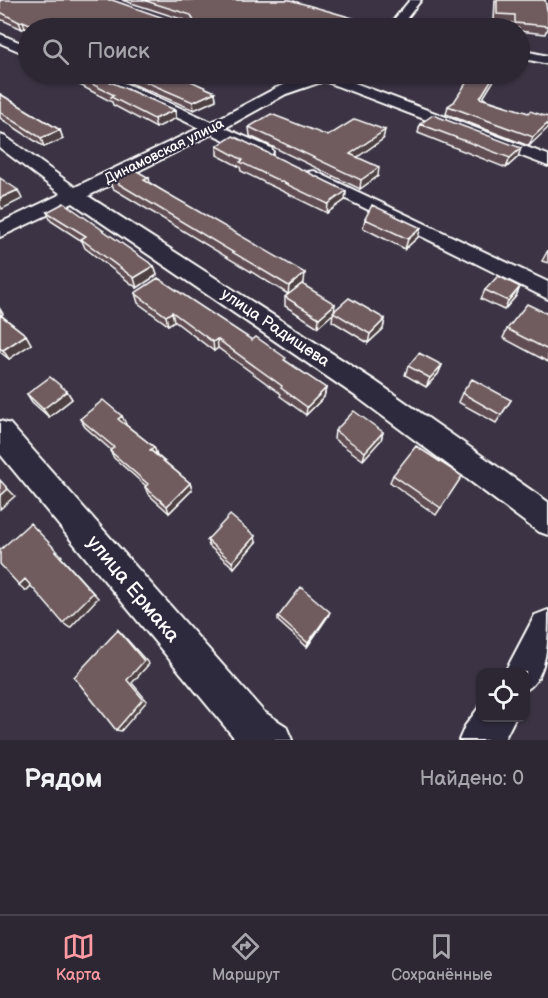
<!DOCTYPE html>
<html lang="ru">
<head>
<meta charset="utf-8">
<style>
	body { margin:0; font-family:"Balsamiq Sans",sans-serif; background:#352f3b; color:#f1f3f6 }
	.controls { position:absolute; right:18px; bottom:18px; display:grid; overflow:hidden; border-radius:12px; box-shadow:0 2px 4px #0004 }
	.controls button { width:54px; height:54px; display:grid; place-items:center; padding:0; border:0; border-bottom:2px solid #48444e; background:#2d2733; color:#f1f3f6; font:30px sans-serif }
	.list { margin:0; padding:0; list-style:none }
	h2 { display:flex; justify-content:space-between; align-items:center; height:78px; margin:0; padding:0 24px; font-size:26px }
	h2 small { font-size:20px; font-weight:400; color:#a7a5ac }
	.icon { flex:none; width:33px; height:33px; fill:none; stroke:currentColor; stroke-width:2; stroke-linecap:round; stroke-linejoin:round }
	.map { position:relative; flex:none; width:548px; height:740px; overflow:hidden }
	.search { position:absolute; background:#2d2733; box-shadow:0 2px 4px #0004; left:18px; right:18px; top:18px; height:66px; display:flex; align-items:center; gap:15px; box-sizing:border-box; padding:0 21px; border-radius:33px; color:#a7a5ac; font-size:22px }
	.sheet { height:174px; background:#2d2733 }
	nav { display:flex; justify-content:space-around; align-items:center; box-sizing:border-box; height:84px; border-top:2px solid #48444e; background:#2d2733; font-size:16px; color:#a7a5ac }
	nav a { display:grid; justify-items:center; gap:3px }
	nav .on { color:#ff9aa2 }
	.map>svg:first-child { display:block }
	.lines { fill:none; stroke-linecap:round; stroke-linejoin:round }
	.minor-casing { stroke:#fff; stroke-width:4 }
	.minor { fill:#2f2a3d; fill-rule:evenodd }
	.wall { fill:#604e52; stroke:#fff; stroke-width:1.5 }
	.shaded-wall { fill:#4e4042; stroke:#fff; stroke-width:1.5 }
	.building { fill:#705b5f; stroke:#fff; stroke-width:1.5 }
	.labels { text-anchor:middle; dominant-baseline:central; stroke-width:4.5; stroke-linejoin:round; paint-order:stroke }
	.far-street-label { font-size:14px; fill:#fff; stroke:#2f2a3d }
	.street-label { font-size:16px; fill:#fff; stroke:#2f2a3d }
	.near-street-label { font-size:20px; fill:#fff; stroke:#2f2a3d }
</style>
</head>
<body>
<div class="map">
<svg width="548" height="740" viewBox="0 0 548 740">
	<rect width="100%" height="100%" fill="#3c3444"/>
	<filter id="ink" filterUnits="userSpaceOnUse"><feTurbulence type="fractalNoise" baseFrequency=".0167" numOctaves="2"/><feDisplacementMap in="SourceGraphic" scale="12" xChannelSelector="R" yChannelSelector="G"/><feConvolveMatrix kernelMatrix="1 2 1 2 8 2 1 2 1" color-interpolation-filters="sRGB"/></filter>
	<g filter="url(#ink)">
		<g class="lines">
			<defs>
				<path id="minor" d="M410,0H421L399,28H387Z
					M0,34L28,46V55L0,43Z
					M520,50L548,56V64L520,58Z
					M87,74H104L212,122L276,88L312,74H337L336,76L548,155V166L324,81L286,94L225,128L271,148L273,152L271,156H259L212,134L88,196L375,381L548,502V535L537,531L357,397L73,203L0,237V223L61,194L0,148V135L6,137L75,187L199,128Z
					M314,171L548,282V299L308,180L305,176L308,172Z
					M0,421L10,424L264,712L286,726L292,740H236L0,454Z
					M548,610C548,638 548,677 526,690V672H505L535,615Z
					M480,706V718H515L504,740H459L465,726Z"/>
			</defs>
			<use href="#minor" class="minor-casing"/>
			<use href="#minor" class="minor"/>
		</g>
		<path class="wall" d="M0,0L175,22L187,21L122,0H290L369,28H28V30L25,28L22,29L0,19Z
			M495,0H545L548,14V28L547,31H546L545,34L519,31V28H513L512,23L494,21Z
			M59,74H92L175,110L176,118L156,128L113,105L112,102Z
			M109,74H175L215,92L216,100L194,110Z
			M0,94L60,130L63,139L44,147L0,118Z
			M482,98L528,113L548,117L529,146L446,114L448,106L454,102Z
			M420,124L518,157L506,168L418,133Z
			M249,127L328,136L383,139L357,157L378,176L360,189L250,136Z
			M217,146L346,191L345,200L327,213L241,171L240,167L217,155Z
			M109,178H149L150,183L304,282L302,284L334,312L385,319L383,329L368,343L332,321L333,313L318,327L285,306V297L288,294L112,188Z
			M47,212L154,266L157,275L137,288L85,248L82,241L51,221Z
			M365,219L418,237L405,249L363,228Z
			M548,250V263L542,261Z
			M520,287L516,296L504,310L481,299L485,290Z
			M135,293L252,340L286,361L326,388L324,397L306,415L280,396L281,394L218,348L214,351L174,321L168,325L138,303Z
			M0,309L3,314L1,315L26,335L31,344L9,359L0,352Z
			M548,314V362L503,338L507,329Z
			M442,365L438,374L426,387L405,375L408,366Z
			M67,391L72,399L49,417L32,402L27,394Z
			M462,393L511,400L496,423L458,402Z
			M122,416L125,424L154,447L157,455L190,483L192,490L169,513L148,494L145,487L146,486L114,458L110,451L111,450L85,427L80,419Z
			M335,431L383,432L381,440L363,460L334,439Z
			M393,475L462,476L436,515L390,482Z
			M207,540L256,542L234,568L209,546Z
			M328,616L307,647L278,621V617Z"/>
		<path class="shaded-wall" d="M23,21L25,28L22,29L19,22Z
			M370,23L369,28H359Z
			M388,74H396L387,77Z
			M495,74H498L478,106L480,98Z
			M215,92L216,100L194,110L193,102Z
			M175,110L176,118L156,128L154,119Z
			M548,123V128L529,146L533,137Z
			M60,130L63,139L44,147L41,138Z
			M385,130L383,139L349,163L350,154Z
			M521,148L518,157L506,168L510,158Z
			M379,167L378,176L360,189L361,180Z
			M18,190L22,199L2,209L0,205V198Z
			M346,191L345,200L327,213L328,204Z
			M421,228L418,237L405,249L408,239Z
			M154,266L157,275L137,288L134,278Z
			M305,273L304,282L288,295L289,286Z
			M520,287L516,296L504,310L508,301Z
			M335,304L334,313L318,327L319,318Z
			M172,312L174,321L168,325L166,316Z
			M385,319L383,329L368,343L370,334Z
			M26,335L31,344L9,359L3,350Z
			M217,339L218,348L214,351L213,342Z
			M442,365L438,374L426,387L430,378Z
			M326,388L324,397L306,415L307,407Z
			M67,391L72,399L49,417L43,409Z
			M122,416L126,424L122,427L118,419Z
			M383,432L381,440L363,460L365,452Z
			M154,447L157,455L150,450Z
			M190,483L192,490L169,513L167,506Z
			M8,489L15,496L0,509V496Z
			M255,536L256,542L234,568L232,562Z
			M56,550L62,556L61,557L98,598L70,628L63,623L55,551Z
			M25,579L32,585L26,591L19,585Z
			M330,612L328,616L307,647L308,643Z
			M118,630L123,635L149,664L132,683L147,701L121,731L116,730L127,680Z"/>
		<path class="building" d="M0,0H112L175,22L194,21L191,15L143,0H290L370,23L359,28H39L23,21L19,22L0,12Z
			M497,0H545L548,14V26L515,23V15L497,14Z
			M72,74H92L175,110L154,119L111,97L114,95Z
			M127,74H175L215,92L193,102Z
			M472,74H495L480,98L528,113L530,111L548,117V123L533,137L448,106L454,102Z
			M0,94L60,130L41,138L0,112Z
			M271,114L328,136L355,119L385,130L350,154L379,167L361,180L249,127Z
			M433,115L521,148L510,158L420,124Z
			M233,136L346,191L328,204L240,162L243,160L217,146Z
			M130,167L149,178L144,180L305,273L289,286L109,178Z
			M0,178L18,190L0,198Z
			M64,203L154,266L134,278L81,239L86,236L47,212Z
			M372,205L421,228L408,239L365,219Z
			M498,276L520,287L508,301L485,290Z
			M158,278L252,340L256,337L286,358L284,360L326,388L307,407L281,388L282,386L217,339L213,342L172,312L166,316L135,293Z
			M302,284L335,304L319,318L285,297Z
			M349,298L385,319L370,334L333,312Z
			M527,304L548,314V350L507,329Z
			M0,315L26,335L3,350L0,348Z
			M419,353L442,365L430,378L408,366Z
			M50,377L67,391L43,409L27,394Z
			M472,379L511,400L501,415L462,393Z
			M103,400L122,416L118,419L154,447L150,450L190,483L167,506L145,487L148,484L110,451L114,447L80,419Z
			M354,411L383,432L365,452L335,431Z
			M416,446L462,476L441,508L393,475Z
			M0,480L8,489L0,496Z
			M230,515L255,536L232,562L207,540Z
			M30,523L56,550L55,551L93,593L63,623L25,579L19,585L0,564V550Z
			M301,587L330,612L308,643L278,617Z
			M118,630L144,661L127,680L143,699L116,730L74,677Z"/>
	</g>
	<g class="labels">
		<g class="far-street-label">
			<text transform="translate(164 151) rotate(-26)">Динамовская улица</text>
		</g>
		<g class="street-label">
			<text transform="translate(275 328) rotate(34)">улица Радищева</text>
		</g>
		<g class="near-street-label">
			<text transform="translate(133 589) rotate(50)">улица Ермака</text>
		</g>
	</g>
</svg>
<div class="controls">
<button><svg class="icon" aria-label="locate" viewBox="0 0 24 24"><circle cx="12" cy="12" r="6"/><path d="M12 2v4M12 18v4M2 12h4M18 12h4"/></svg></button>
</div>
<div class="search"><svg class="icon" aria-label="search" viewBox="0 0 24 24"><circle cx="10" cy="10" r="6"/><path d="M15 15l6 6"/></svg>Поиск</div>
</div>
<section class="sheet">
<h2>Рядом<small>Найдено: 0</small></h2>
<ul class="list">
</ul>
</section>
<nav>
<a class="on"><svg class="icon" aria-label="map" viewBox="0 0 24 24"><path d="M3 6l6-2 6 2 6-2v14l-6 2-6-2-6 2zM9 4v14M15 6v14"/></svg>Карта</a>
<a><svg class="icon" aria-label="directions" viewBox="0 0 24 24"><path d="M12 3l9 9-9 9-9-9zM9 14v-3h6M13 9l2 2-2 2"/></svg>Маршрут</a>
<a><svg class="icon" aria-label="saved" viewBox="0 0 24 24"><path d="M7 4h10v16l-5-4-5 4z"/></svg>Сохранённые</a>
</nav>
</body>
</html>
